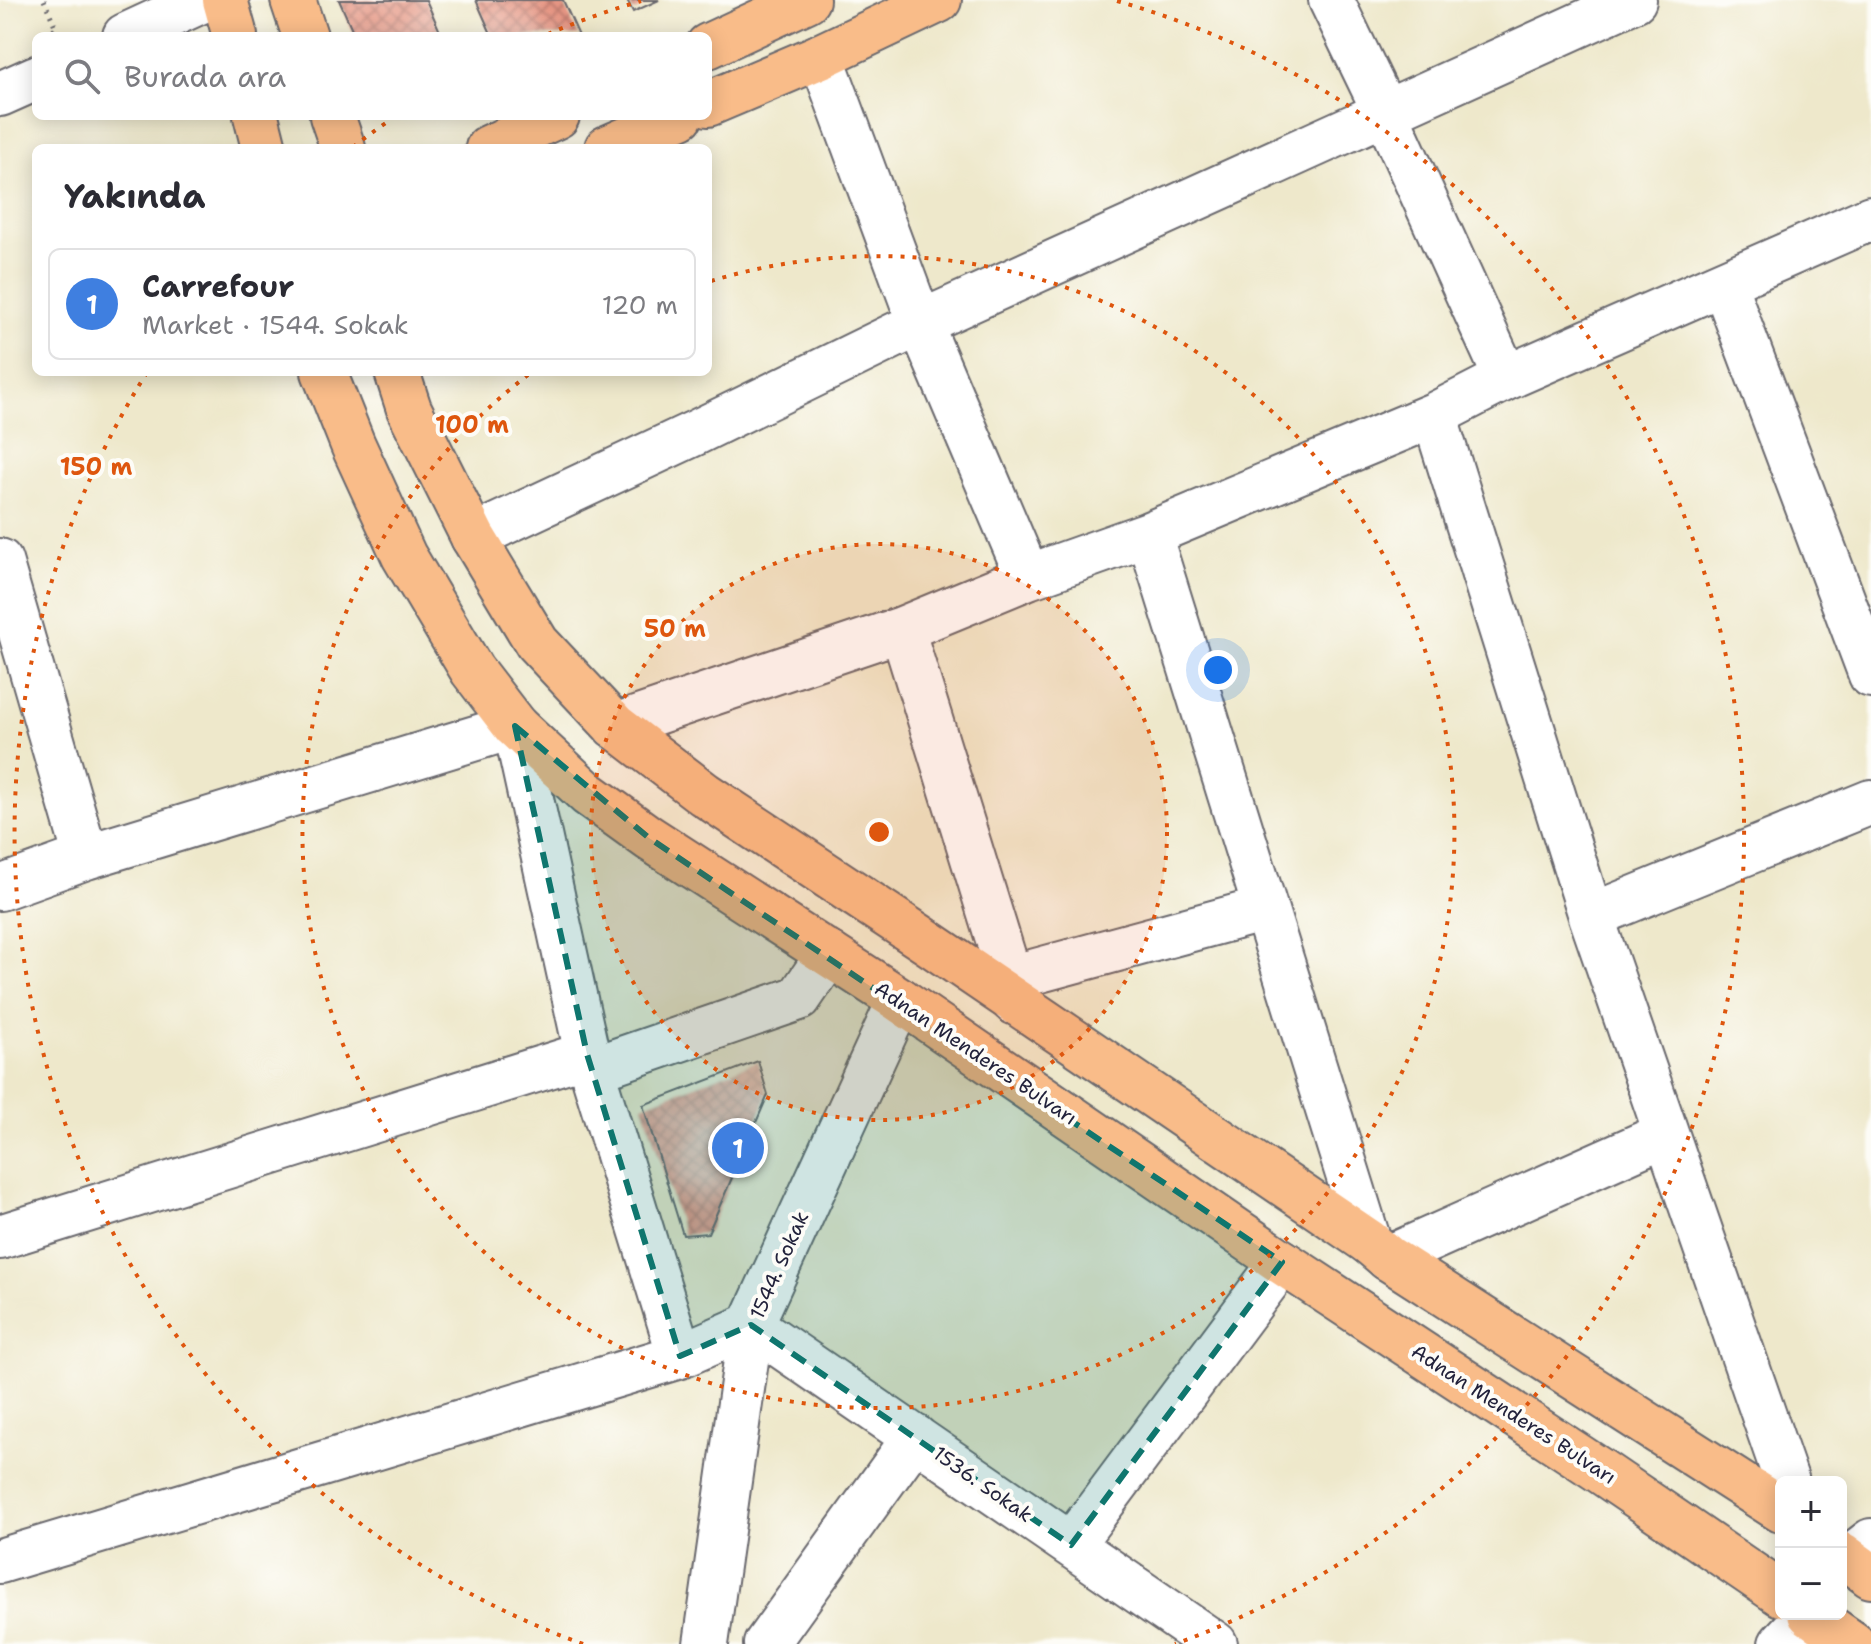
<!DOCTYPE html>
<html lang="tr">
<head>
<meta charset="utf-8">
<style>
	body { margin:0; font-family:"Shantell Sans",sans-serif; background:#f7f7f7; color:#2b2b33 }
	.controls { position:absolute; right:24px; bottom:24px; display:grid; overflow:hidden; border-radius:12px; box-shadow:0 4px 20px #0003 }
	.controls button { width:72px; height:72px; display:grid; place-items:center; padding:0; border:0; border-bottom:2px solid #e1e1e2; background:#fff; color:#2b2b33; font:40px sans-serif }
	.you { position:absolute; left:1218px; top:670px; width:28px; height:28px; margin:-20px; border:6px solid #fff; border-radius:50%; background:#1a73e8; box-shadow:0 0 0 12px #1a73e833 }
	.badge { display:grid; place-items:center; width:52px; height:52px; border-radius:50%; background:#1f6fb2; color:#fff; font-size:26px; font-weight:700 }
	.pin { position:absolute; translate:-50% -50%; border:4px solid #fff; box-shadow:0 2px 8px #0006 }
	.list { margin:0; padding:0; list-style:none }
	h2 { display:flex; justify-content:space-between; align-items:center; height:104px; margin:0; padding:0 32px; font-size:34px }
	h2 small { font-size:26px; font-weight:400; color:#7c7c81 }
	.list li { display:grid; grid-template-columns:52px 1fr auto; gap:24px; align-items:center; box-sizing:border-box; height:112px; margin:0 16px 16px; padding:0 16px; border:2px solid #e1e1e2; border-radius:12px }
	.list b { display:block; font-size:30px; white-space:nowrap }
	.list p { margin:0; font-size:26px; white-space:nowrap; color:#7c7c81 }
	.list em { font-size:26px; font-style:normal; color:#7c7c81 }
	.icon { flex:none; width:44px; height:44px; fill:none; stroke:currentColor; stroke-width:2; stroke-linecap:round; stroke-linejoin:round }
	.map { position:relative; flex:none; width:1871px; height:1644px; overflow:hidden }
	.search { position:absolute; background:#fff; box-shadow:0 4px 20px #0003; left:32px; top:32px; width:680px; height:88px; display:flex; align-items:center; gap:20px; box-sizing:border-box; padding:0 28px; border-radius:12px; color:#7c7c81; font-size:30px }
	.panel { position:absolute; background:#fff; box-shadow:0 4px 20px #0003; left:32px; top:144px; width:680px; height:232px; border-radius:12px }
	.map>svg:first-child { display:block }
	.building { fill:url(#building-cross-hatch) }
	.lines { fill:none; stroke-linecap:round; stroke-linejoin:round }
	.minor-casing { stroke:#69676d; stroke-width:48 }
	.major-casing { stroke:#69676d; stroke-width:48 }
	.path { stroke:#69676d; stroke-width:5; stroke-dasharray:2 6; stroke-linecap:butt }
	.minor { stroke:#fff; stroke-width:44 }
	.major { stroke:#f9bc89; stroke-width:44 }
	.marked { fill:#0f766e; fill-opacity:0.2; stroke:#0f766e; stroke-width:6; stroke-dasharray:16 10; stroke-linejoin:round }
	.ring { fill:none; stroke:#de560e; stroke-width:4; stroke-dasharray:4 8 }
	.labels { text-anchor:middle; dominant-baseline:central; stroke-width:8; stroke-linejoin:round; paint-order:stroke }
	.street-label { font-size:20px; fill:#22223b; stroke:#fdfcf7 }
	.centre { fill:#de560e; stroke:#fdfcf7; stroke-width:4 }
	.ring-label { font-size:24px; text-anchor:middle; font-weight:bold; fill:#de560e; stroke:#fdfcf7; stroke-width:8; stroke-linejoin:round; paint-order:stroke }
</style>
</head>
<body>
<div class="map">
<svg width="1871" height="1644" viewBox="0 0 1871 1644">
	<defs>
		<pattern id="building-cross-hatch" width="8" height="8" patternUnits="userSpaceOnUse" patternTransform="scale(2)"><rect width="8" height="8" fill="#e59583"/><path d="M0 0l8 8M0 8l8-8" fill="none" stroke="#b9796c"/></pattern>
	</defs>
	<rect width="100%" height="100%" fill="#fdfcf7"/>
	<filter id="ink" filterUnits="userSpaceOnUse"><feTurbulence type="fractalNoise" baseFrequency=".0125" numOctaves="2"/><feDisplacementMap in="SourceGraphic" scale="16" xChannelSelector="R" yChannelSelector="G"/><feConvolveMatrix kernelMatrix="1 2 1 2 8 2 1 2 1" color-interpolation-filters="sRGB"/></filter>
	<filter id="wash" filterUnits="userSpaceOnUse"><feTurbulence type="fractalNoise" baseFrequency=".006" numOctaves="4" result="noise"/><feDisplacementMap in="SourceGraphic" scale="32" xChannelSelector="R" yChannelSelector="G"/><feGaussianBlur stdDeviation="1.8" result="paint"/><feColorMatrix in="noise" values="0 0 0 0 0 0 0 0 0 0 0 0 0 0 0 0 0 1.4 0 .05"/><feComposite in="paint" operator="in"/></filter>
	<g filter="url(#wash)">
		<rect width="100%" height="100%" fill="#eee8cb"/>
		<g id="blocks">
			<path class="building" d="M339,0H426L442,36H355Z
				M476,0H563L579,36H492Z
				M627,0H659L633,12Z
				M758,1061L768,1095L708,1233L683,1235L643,1105Z"/>
		</g>
	</g>
	<g filter="url(#ink)">
		<use href="#blocks" fill-opacity="0" stroke="#69676d" stroke-width="2"/>
		<g class="lines">
			<defs>
				<path id="minor" d="M1331,0L1386,114L1506,378
					M125,36L203,0
					M821,56L920,323L1028,577
					M0,94L36,78
					M1724,284L1871,675
					M1434,415L1591,916L1787,1482
					M1149,534L1369,1242
					M473,537L695,433L920,323L1634,0
					M0,561L86,857
					M902,629L1010,978L1014,1002
					M615,726L902,629L1028,577L1149,534L1434,415L1506,378L1871,218
					M0,888L86,857L515,726L587,1054L680,1356
					M1591,916L1871,802
					M1010,978L1265,909
					M593,1069L799,998L829,954
					M0,1237L587,1054
					M1388,1258L1666,1134
					M1071,1545L1282,1262
					M1848,1559L1871,1541
					M0,1561L680,1356L751,1325L1215,1644
					M706,1644L751,1325L900,1000
					M766,1644L915,1437
					M1781,1644L1809,1614"/>
				<path id="major" d="M225,0L235,36
					M293,0L305,36
					M708,46L807,0
					M708,104L821,56L939,0
					M256,116L264,148
					M332,116L343,148
					M488,148L557,116
					M607,148L681,116
					M324,372L353,445L404,556L472,670L515,726L588,794L649,838L900,1000L1282,1262L1599,1470L1781,1594
					M397,372L409,409L473,537L537,643L615,726L704,794L929,943L1369,1242L1388,1258L1781,1510
					M1841,1554L1871,1576
					M1810,1614L1853,1644"/>
			</defs>
			<use href="#minor" class="minor-casing"/>
			<use href="#major" class="major-casing"/>
			<path class="path" d="M38,36L56,28L44,0"/>
			<use href="#minor" class="minor"/>
			<use href="#major" class="major"/>
		</g>
	</g>
	<path class="marked" d="M515,726L649,838L1282,1262L1071,1545L751,1325L680,1356L587,1054Z"/>
	<circle cx="879" cy="832" r="288" fill="#de560e" fill-opacity=".12"/>
	<g class="ring">
		<circle cx="879" cy="832" r="288"/>
		<path d="M711 281A576 576 0 1 1 528 375"/>
		<path d="M583 1644A864 864 0 0 1 146 374M353 147A864 864 0 0 1 390 120M548 34A864 864 0 0 1 641 1M1117 1A864 864 0 0 1 1175 1644"/>
	</g>
	<g class="labels">
		<g class="street-label">
			<text transform="translate(976 1053) rotate(34)">Adnan Menderes Bulvarı</text>
			<text transform="translate(779 1265) rotate(-66)">1544. Sokak</text>
			<text transform="translate(1514 1414) rotate(33)">Adnan Menderes Bulvarı</text>
			<text transform="translate(983 1484) rotate(35)">1536. Sokak</text>
		</g>
	</g>
	<circle cx="879" cy="832" r="12" class="centre"/>
	<g class="ring-label">
		<text x="472" y="433">100 m</text>
		<text x="96" y="475">150 m</text>
		<text x="675" y="637">50 m</text>
	</g>
</svg>
<div class="controls">
<button>+</button>
<button>−</button>
</div>
<div class="you"></div>
<div class="pin badge" style="left:738px;top:1148px;background:#3f7fe0">1</div>
<div class="search"><svg class="icon" aria-label="search" viewBox="0 0 24 24"><circle cx="10" cy="10" r="6"/><path d="M15 15l6 6"/></svg>Burada ara</div>
<section class="panel">
<h2>Yakında<small></small></h2>
<ul class="list">
<li><span class="badge" style="background:#3f7fe0">1</span><div><b>Carrefour</b><p>Market · 1544. Sokak</p></div><em>120 m</em></li>
</ul>
</section>
</div>
</body>
</html>
